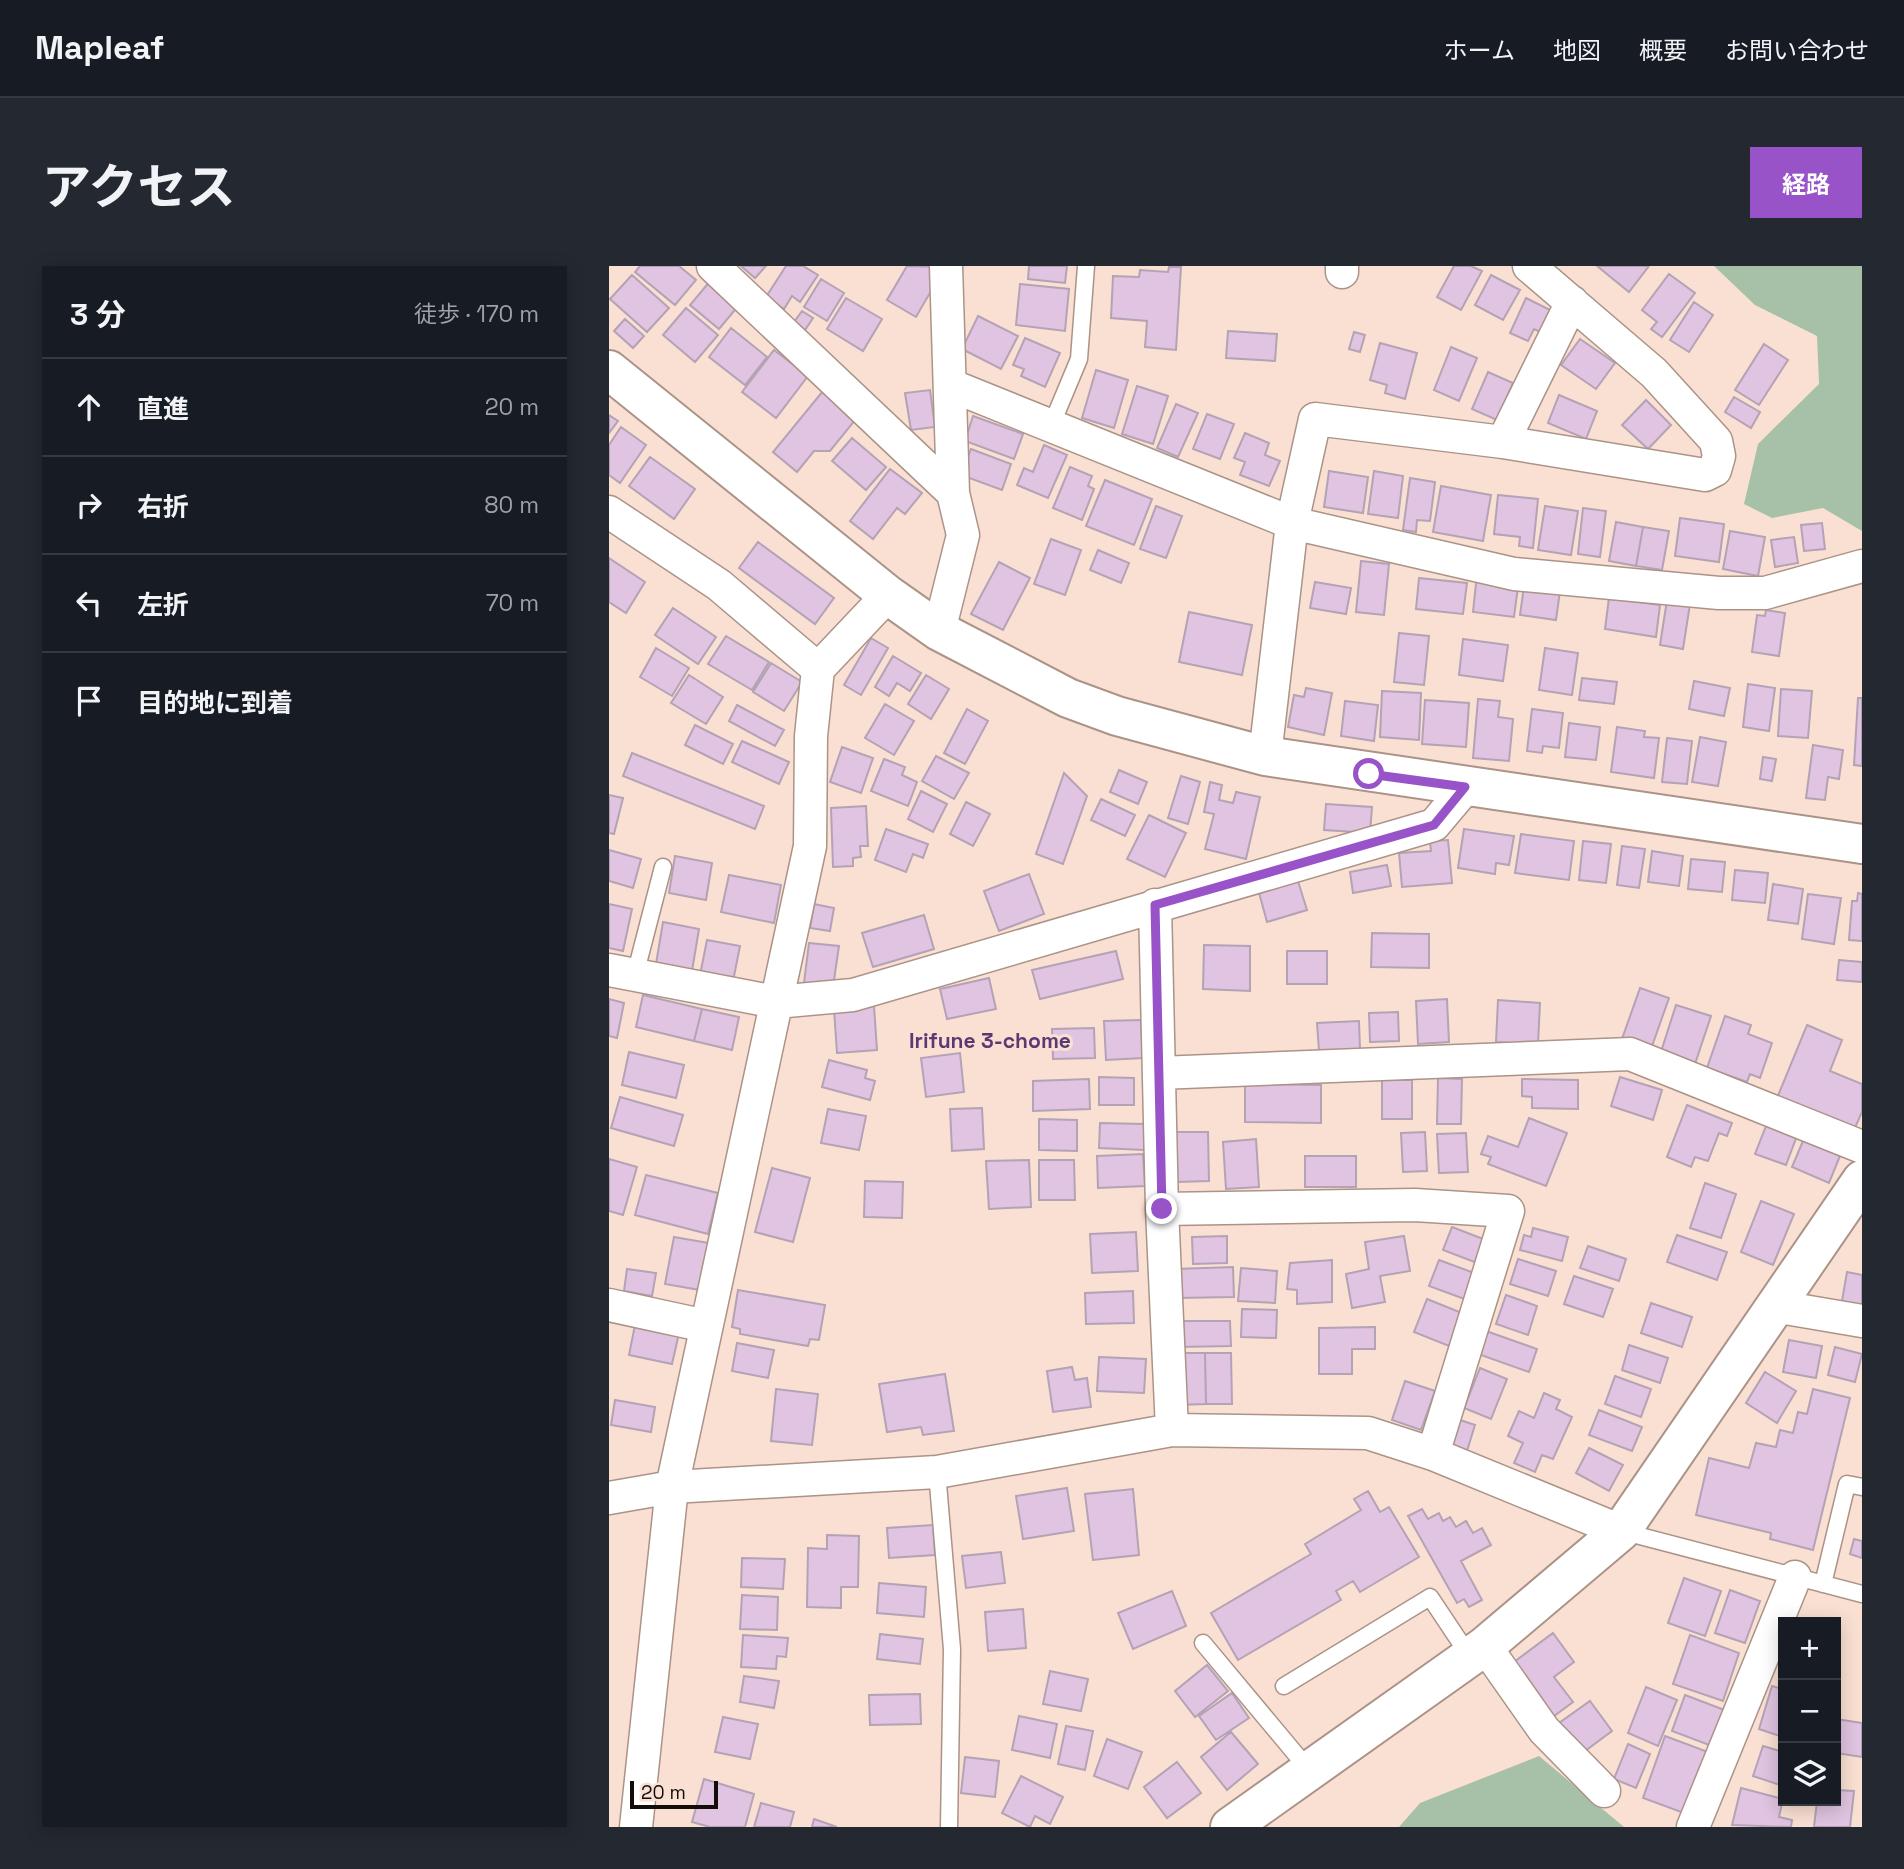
<!DOCTYPE html>
<html lang="ja">
<head>
<meta charset="utf-8">
<style>
	body { margin:0; font-family:"Space Grotesk","Noto Sans JP",sans-serif; background:#242831; color:#f1f3f6 }
	.controls { position:absolute; right:21px; bottom:21px; display:grid; overflow:hidden; border-radius:0px; box-shadow:0 4px 18px #0003 }
	.controls button { width:63px; height:63px; display:grid; place-items:center; padding:0; border:0; border-bottom:2px solid #363941; background:#171b24; color:#f1f3f6; font:35px sans-serif }
	.scale { position:absolute; left:21px; bottom:18px; width:88px; box-sizing:border-box; padding-left:7px; border:4px solid #140c08; border-top:0; font-size:19px; line-height:24px; white-space:nowrap; color:#140c08; -webkit-text-stroke:5px #fae0d3; paint-order:stroke }
	.stop { position:absolute; width:21px; height:21px; margin:-16px; border:5px solid #9853c8; border-radius:50%; background:#fff }
	.stop.end { background:#9853c8; border-color:#fff; box-shadow:0 2px 7px #0008 }
	.list { margin:0; padding:0; list-style:none }
	h2 { display:flex; justify-content:space-between; align-items:center; height:91px; margin:0; padding:0 28px; font-size:30px }
	h2 small { font-size:23px; font-weight:400; color:#9ea1a6 }
	.list li { display:grid; grid-template-columns:46px 1fr auto; gap:21px; align-items:center; box-sizing:border-box; height:98px; padding:0 28px; border-top:2px solid #363941 }
	.list b { display:block; font-size:26px; white-space:nowrap }
	.list em { font-size:23px; font-style:normal; color:#9ea1a6 }
	.icon { flex:none; width:38px; height:38px; fill:none; stroke:currentColor; stroke-width:2; stroke-linecap:round; stroke-linejoin:round }
	.map { position:relative; flex:none; width:1253px; height:1561px; overflow:hidden; border-radius:0px }
	header { display:flex; align-items:center; gap:42px; box-sizing:border-box; height:98px; padding:0 35px; background:#171b24; border-bottom:2px solid #363941 }
	header strong { font-size:33px }
	nav { display:flex; gap:38px; margin-inline-start:auto; font-size:24px }
	.intro { display:flex; align-items:center; justify-content:space-between; box-sizing:border-box; height:168px; padding:0 42px }
	h1 { margin:0; font-size:49px }
	.button { padding:18px 32px; border-radius:0px; background:#9853c8; color:#fff; font-size:24px; font-weight:700 }
	main { display:flex; gap:42px; padding:0 42px }
	aside { flex:1; background:#171b24; border-radius:0px; box-shadow:0 4px 18px #0003 }
	.map>svg:first-child { display:block }
	.green { fill:#a7c1a8 }
	.building { fill:#e0c4e1; stroke:#b4a2b5; stroke-width:2 }
	.lines { fill:none; stroke-linecap:round; stroke-linejoin:round }
	.lane-casing { stroke:#ab9387; stroke-width:19 }
	.street-casing { stroke:#ab9387; stroke-width:35 }
	.secondary-casing { stroke:#ab9387; stroke-width:42 }
	.lane { stroke:#fff; stroke-width:16 }
	.street { stroke:#fff; stroke-width:32 }
	.secondary { stroke:#fff; stroke-width:38 }
	.route { stroke:#9853c8; stroke-width:9 }
	.labels { text-anchor:middle; dominant-baseline:central; stroke-width:6; stroke-linejoin:round; paint-order:stroke }
	.neighbourhood-label { font-size:21px; font-weight:bold; fill:#5b3a74; stroke:#fae0d3 }
</style>
</head>
<body>
<header>
<strong>Mapleaf</strong>
<nav><a>ホーム</a><a>地図</a><a>概要</a><a>お問い合わせ</a></nav>
</header>
<div class="intro"><h1>アクセス</h1><a class="button">経路</a></div>
<main>
<aside>
<h2>3 分<small>徒歩 · 170 m</small></h2>
<ul class="list">
<li><svg class="icon" aria-label="ahead" viewBox="0 0 24 24"><path d="M12 20V5M6 11l6-6 6 6"/></svg><div><b>直進</b></div><em>20 m</em></li>
<li><svg class="icon" aria-label="right" viewBox="0 0 24 24"><path d="M7 20v-9h11M14 6l5 5-5 5"/></svg><div><b>右折</b></div><em>80 m</em></li>
<li><svg class="icon" aria-label="left" viewBox="0 0 24 24"><path d="M17 20v-9H6M10 6l-5 5 5 5"/></svg><div><b>左折</b></div><em>70 m</em></li>
<li><svg class="icon" aria-label="arrive" viewBox="0 0 24 24"><path d="M6 21V4h12l-3 4 3 4H6"/></svg><div><b>目的地に到着</b></div></li>
</ul>
</aside>
<div class="map">
<svg width="1253" height="1561" viewBox="0 0 1253 1561">
	<rect width="100%" height="100%" fill="#fae0d3"/>
	<path class="green" d="M1105,0H1253V265L1214,242L1163,252L1135,238L1149,178L1210,118L1208,70L1146,39Z
		M930,1490L1015,1561H790L811,1537Z"/>
	<path class="building" d="M31,0H70L87,14L66,39L26,6Z
		M132,0H157L146,12Z
		M177,0H194L209,9L191,36L183,30L175,43L157,31Z
		M298,0L336,1L307,51L278,34Z
		M420,0H458L456,17L419,13Z
		M845,0H862L873,5L852,44L828,31Z
		M988,0H1040L1020,26Z
		M560,1H572L567,84L536,81L538,55L502,52L504,10L530,11L531,4L559,6Z
		M1060,8L1086,27L1053,71L1042,63L1048,56L1033,44Z
		M23,9L60,42L38,66L1,33Z
		M882,9L911,24L894,54L866,39Z
		M212,13L235,27L218,55L195,41Z
		M102,14L131,38L110,63L81,39Z
		M411,18L460,23L456,65L407,59Z
		M237,32L273,53L254,85L218,63Z
		M917,32L941,44L931,66L925,63L919,75L901,67Z
		M1085,36L1104,49L1080,86L1061,74Z
		M77,42L109,69L86,96L54,69Z
		M193,45L204,52L196,64L185,56Z
		M369,50L409,70L392,103L353,83Z
		M16,53L35,70L24,82L5,65Z
		M122,62L158,91L136,119L100,91Z
		M619,65L668,68L666,95L617,92Z
		M745,66L756,69L751,86L740,83Z
		M416,72L451,87L436,121L412,110L415,103L404,99Z
		M971,73L1006,97L987,123L952,99Z
		M771,77L808,87L796,133L776,127L778,119L761,114Z
		M1155,78L1179,94L1150,139L1126,124Z
		M842,81L868,92L850,135L825,124Z
		M165,84L199,110L167,152L133,126Z
		M487,104L519,114L505,162L473,152Z
		M879,106L904,117L888,154L863,143Z
		M528,120L559,130L544,178L513,168Z
		M321,124L326,161L302,164L296,127Z
		M214,125L247,153L221,185H205L188,206L164,186Z
		M950,129L988,145L977,173L939,157Z
		M1125,131L1151,146L1142,162L1116,146Z
		M1037,134L1062,159L1039,183L1013,159Z
		M567,138L589,147L569,191L548,182Z
		M598,148L625,158L611,193L584,183Z
		M0,149L9,155L0,167Z
		M364,150L414,168L405,193L356,175Z
		M12,161L37,179L11,217L0,209V179Z
		M636,167L660,177L656,189L671,195L660,220L631,209L636,196L625,192Z
		M243,172L277,201L257,224L223,195Z
		M435,179L458,189L439,232L408,219L415,202L424,206Z
		M362,183L402,198L393,224L352,209Z
		M41,191L86,223L65,253L20,220Z
		M461,201L483,210L479,220L485,223L473,254L444,242Z
		M281,203L313,227L296,248L288,242L264,273L241,255Z
		M720,205L759,211L754,247L715,241Z
		M765,205L794,210L789,252L759,248Z
		M801,212L826,216L821,255L808,254L807,266L794,264Z
		M496,214L543,233L525,279L477,260Z
		M832,220L882,229L874,275L824,266Z
		M889,229L929,233L924,282L910,280L911,271L885,268Z
		M547,240L573,250L557,292L531,283Z
		M936,240L969,245L962,289L929,284Z
		M974,242L997,245L991,291L969,288Z
		M1071,252L1115,258L1110,296L1066,290Z
		M1007,256L1034,261L1027,300L1000,295Z
		M1213,257L1216,283L1195,285L1192,259Z
		M1034,261L1060,265L1053,304L1027,300Z
		M1121,265L1156,271L1149,310L1114,303Z
		M1185,271L1189,297L1166,301L1162,274Z
		M442,273L472,284L456,329L425,318Z
		M149,276L225,332L206,358L130,302Z
		M489,284L520,297L512,317L481,304Z
		M0,292L36,316L17,347L0,336Z
		M752,295L780,298L775,349L747,346Z
		M390,296L421,312L394,364L362,348Z
		M868,308L910,313L905,351L864,346Z
		M810,312L858,317L854,348L807,343Z
		M916,313L952,318L947,354L911,349Z
		M706,316L742,322L737,348L701,342Z
		M1000,332L1051,339L1047,371L996,363Z
		M1058,334L1081,338L1074,383L1051,379Z
		M64,342L107,371L89,398L46,369Z
		M1157,344L1176,347L1170,390L1143,386L1148,349L1156,350Z
		M580,346L643,359L633,409L570,396Z
		M790,367L820,370L815,419L785,416Z
		M117,370L160,396L143,424L99,398Z
		M262,372L279,382L252,429L235,419Z
		M854,373L899,379L894,415L850,409Z
		M47,382L80,402L63,430L31,411Z
		M936,382L969,387L963,429L930,424Z
		M284,390L312,407L301,425L288,417L280,430L266,421Z
		M162,397L193,416L175,445L144,426Z
		M80,409L114,431L97,458L62,437Z
		M317,409L340,423L322,453L299,438Z
		M973,412L1008,416L1005,438L970,434Z
		M1085,415L1121,422L1115,450L1080,443Z
		M1139,418L1166,422L1160,465L1134,461Z
		M697,422L723,427L715,469L679,461L685,429L695,431Z
		M1172,423L1203,425L1199,472L1169,470Z
		M773,425L812,427L810,474L771,471Z
		M1249,432H1253V500L1245,499Z
		M869,433L891,435L889,451L904,453L900,495L864,492Z
		M816,434L860,437L857,481L813,478Z
		M736,435L769,439L765,475L732,470Z
		M276,438L305,455L285,489L256,472Z
		M128,439L175,464L166,480L120,455Z
		M358,443L379,455L356,498L335,487Z
		M923,443L954,447L950,482L934,480L933,487L918,485Z
		M960,457L991,461L987,494L956,491Z
		M86,459L124,478L114,498L76,479Z
		M1008,461L1036,465L1035,471L1050,472L1045,512L1002,506Z
		M1091,471L1117,476L1109,520L1083,516Z
		M1058,472L1083,475L1078,518L1053,516Z
		M133,475L180,496L170,518L123,496Z
		M1204,479L1234,484L1230,513L1219,511L1216,534L1197,532Z
		M233,481L264,492L252,527L221,516Z
		M23,487L155,540L146,563L14,510Z
		M327,490L360,507L345,533L313,515Z
		M1154,491L1167,493L1163,515L1151,513Z
		M275,493L296,501L293,509L308,516L299,540L262,525Z
		M510,504L538,516L529,538L501,526Z
		M455,507L478,530L454,598L427,588Z
		M572,510L591,516L579,558L559,552Z
		M601,516L613,519L610,534L624,537L627,526L651,531L637,593L596,583L605,548L595,546Z
		M312,525L338,538L324,566L299,553Z
		M0,529L14,532L5,568L0,567Z
		M492,533L526,549L516,570L482,554Z
		M357,536L381,548L364,580L341,568Z
		M717,538L763,541L761,567L715,564Z
		M257,540L259,580H251L252,591L244,592V600L224,601L222,542Z
		M540,549L577,567L556,611L518,593Z
		M277,563L319,578L314,592L304,588L297,606L266,594Z
		M855,563L905,570L900,599L887,597L886,608L849,602Z
		M912,568L965,575L960,614L906,607Z
		M839,574L843,617L793,621L790,587L822,585L821,575Z
		M974,575L1002,578L997,617L970,614Z
		M1013,580L1036,583L1030,622L1008,619Z
		M0,584L32,593L24,622L0,615Z
		M1043,585L1074,590L1070,620L1039,616Z
		M66,590L103,597L97,634L60,627Z
		M1082,593L1116,596L1113,626L1079,623Z
		M778,599L782,620L744,627L741,606Z
		M1126,604L1159,607L1156,637L1123,634Z
		M420,608L435,648L390,665L375,625Z
		M120,609L172,619L165,657L112,646Z
		M688,612L698,644L658,656L649,623Z
		M1164,618L1194,623L1189,658L1159,654Z
		M1249,627L1253,628V675L1240,674L1243,635H1248Z
		M1199,628L1232,632L1225,678L1193,673Z
		M0,638L23,643L14,685L0,682Z
		M205,638L225,642L221,665L201,662Z
		M315,649L325,683L264,701L253,667Z
		M54,656L90,663L83,705L47,698Z
		M763,667L820,668V702L762,701Z
		M98,674L131,680L123,720L90,714Z
		M200,677L230,680L224,721L195,717Z
		M595,679L641,680V725L594,723Z
		M507,685L514,713L431,733L423,704Z
		M678,685H718V718H678Z
		M1230,694L1253,696V716L1228,714Z
		M380,712L387,743L338,753L331,723Z
		M1031,722L1060,732L1042,783L1013,773Z
		M34,729L93,743L85,775L27,761Z
		M0,733L15,737L8,772L0,770Z
		M838,733L840,776L809,778L807,735Z
		M889,734L931,737L929,779L887,776Z
		M1067,739L1102,750L1085,801L1051,789Z
		M265,740L268,784L228,787L225,743Z
		M93,743L130,751L123,784L85,775Z
		M789,746L790,775L761,776L760,747Z
		M1116,750L1142,759L1139,768L1163,777L1151,812L1141,808L1138,816L1098,802Z
		M532,754L534,792L497,794L495,755Z
		M750,755L751,783L710,785L708,757Z
		M1198,759L1233,774L1221,805L1253,818V846L1245,864L1168,832Z
		M485,762L486,792L444,793L443,763Z
		M20,786L75,799L67,832L13,819Z
		M351,787L355,826L317,831L312,792Z
		M220,794L258,804L256,812L266,815L261,834L213,821Z
		M490,811L525,812V839H490Z
		M1011,811L1053,824L1044,854L1002,840Z
		M829,812L853,813L852,858H828Z
		M480,813L481,843L424,845V815Z
		M913,813L969,814V843L923,842V831L913,830Z
		M773,814H803V853H773Z
		M636,818L712,819V857L636,856Z
		M11,831L74,849L65,880L2,862Z
		M1078,839L1123,857L1118,870L1110,867L1099,895L1086,891L1082,901L1058,891Z
		M373,842L375,883L343,885L341,843Z
		M219,843L257,850L250,884L212,877Z
		M920,852L958,867L937,920L879,898L882,891L872,888L879,870L909,881Z
		M430,853L468,854V885L430,884Z
		M1159,855L1189,867L1177,899L1146,888Z
		M491,857L536,858L535,884L490,882Z
		M567,866H599L600,915L568,916Z
		M816,866L818,905L794,906L792,867Z
		M857,867L859,906L830,907L828,868Z
		M1196,870L1233,885L1220,917L1183,901Z
		M647,873L650,921L617,923L614,876Z
		M534,888L536,920L489,922L488,890Z
		M696,890H747V921H696Z
		M0,893L28,901L14,949L0,945Z
		M420,894L422,941L380,943L377,895Z
		M430,894H465L466,934H430Z
		M163,902L201,912L184,976L146,966Z
		M37,909L109,927L99,968L26,949Z
		M256,915L294,916L293,952L255,951Z
		M1096,917L1127,928L1112,972L1081,962Z
		M1152,935L1185,948L1164,999L1132,986Z
		M843,961L877,974L868,997L834,984Z
		M924,962L959,971L953,995L911,984L915,969L922,971Z
		M527,966L529,1005L483,1007L481,968Z
		M1068,969L1118,986L1108,1014L1058,996Z
		M618,970V997L584,998L583,971Z
		M795,970L801,1005L771,1010L776,1036L743,1042L737,1008L760,1003L756,976Z
		M65,971L100,977L91,1024L56,1018Z
		M979,980L1017,993L1010,1015L971,1002Z
		M909,993L947,1005L939,1030L901,1018Z
		M723,994V1036L688,1038V1024L678,1023L681,997Z
		M830,994L868,1008L858,1034L820,1020Z
		M624,1001L625,1031L567,1032L566,1003Z
		M632,1002L668,1005L666,1037L629,1035Z
		M18,1003L47,1007L43,1030L15,1025Z
		M1238,1006L1253,1009V1044L1232,1041Z
		M965,1010L1004,1023L994,1051L955,1038Z
		M129,1024L216,1039L210,1074L201,1073L199,1080L131,1068V1063L123,1061Z
		M524,1025L525,1057L477,1058L476,1027Z
		M897,1029L928,1040L919,1069L887,1058Z
		M818,1033L853,1047L840,1080L805,1066Z
		M1042,1037L1083,1051L1073,1081L1032,1067Z
		M633,1043L668,1044L667,1072L632,1071Z
		M27,1054L71,1063L63,1098L20,1089Z
		M569,1055H621L622,1080L569,1081Z
		M766,1061V1083H743V1108H710V1062Z
		M877,1065L928,1083L920,1106L869,1088Z
		M1180,1074L1213,1080L1207,1112L1174,1106Z
		M128,1077L165,1084L159,1112L123,1105Z
		M1020,1079L1059,1092L1051,1117L1013,1104Z
		M1226,1081L1253,1088L1246,1116L1219,1109Z
		M568,1087H596L597,1138L569,1139Z
		M596,1087H622L623,1138H597Z
		M490,1091L537,1093L535,1127L488,1125Z
		M463,1101L466,1114L478,1112L482,1141L444,1146L438,1105Z
		M871,1102L898,1113L882,1153L855,1142Z
		M1156,1106L1187,1125L1168,1157L1137,1137Z
		M336,1108L345,1165L314,1169L312,1161L278,1166L270,1118Z
		M1006,1110L1042,1123L1032,1151L996,1138Z
		M796,1115L826,1125L812,1164L783,1154Z
		M167,1123L209,1128L203,1179L162,1175Z
		M1204,1123L1241,1132L1204,1284L1161,1273L1162,1267L1087,1249L1100,1192L1140,1202L1147,1177L1167,1181L1171,1164L1184,1167L1189,1146L1198,1148Z
		M935,1127L951,1134L947,1143L963,1151L944,1193L933,1189L926,1206L905,1197L914,1177L899,1170L910,1145L925,1152Z
		M6,1134L46,1141L42,1166L2,1159Z
		M990,1144L1033,1161L1023,1185L980,1169Z
		M848,1153L866,1159L858,1185L840,1178Z
		M980,1182L1014,1199L1000,1225L967,1207Z
		M458,1222L465,1265L414,1273L407,1230Z
		M524,1223L530,1289L484,1294L476,1228Z
		M759,1225L771,1246L780,1241L810,1291L751,1326L744,1315L727,1325L732,1334L629,1394L602,1347L702,1288L696,1278L752,1244L745,1233Z
		M813,1243L819,1253L830,1247L834,1255L841,1251L847,1261L857,1255L864,1267L873,1262L882,1279L852,1295L873,1334L860,1341L855,1333L848,1337L799,1250Z
		M324,1259L326,1289L280,1292L278,1262Z
		M218,1269L250,1270L249,1321H232V1342L198,1341L199,1282L218,1283Z
		M1245,1273L1253,1275V1292L1241,1288Z
		M392,1286L396,1317L357,1322L353,1290Z
		M133,1292L176,1293L174,1323L132,1321Z
		M1075,1312L1112,1325L1096,1370L1059,1357Z
		M270,1317L317,1321L315,1351L268,1347Z
		M1121,1324L1151,1335L1136,1377L1106,1367Z
		M563,1325L577,1360L524,1383L509,1347Z
		M133,1329L169,1331L168,1364L131,1363Z
		M414,1343L417,1382L379,1385L376,1346Z
		M944,1367L965,1396L945,1411L964,1436L941,1453L901,1399Z
		M271,1368L314,1373L311,1398L268,1393Z
		M134,1369L179,1372L177,1391L168,1390L167,1403L132,1401Z
		M1081,1369L1130,1387L1114,1435L1064,1418Z
		M598,1399L619,1425L586,1451L566,1425Z
		M441,1405L479,1413L472,1445L434,1438Z
		M135,1410L170,1415L165,1442L131,1436Z
		M1163,1420L1174,1423V1471L1150,1463Z
		M1037,1421L1068,1434L1049,1480L1019,1467Z
		M623,1427L640,1452L607,1474L590,1450Z
		M311,1428L312,1458L261,1459L260,1429Z
		M1076,1429L1121,1446L1108,1482L1063,1465Z
		M981,1435L1003,1465L972,1488L950,1457Z
		M410,1450L448,1458L441,1492L403,1484Z
		M114,1451L149,1458L141,1493L106,1486Z
		M1227,1453L1253,1457V1491L1227,1487Z
		M457,1460L484,1465L476,1504L449,1498Z
		M622,1466L649,1498L618,1524L592,1491Z
		M1056,1470L1107,1489L1083,1550L1034,1532Z
		M498,1473L533,1486L519,1523L485,1510Z
		M1019,1478L1041,1488L1027,1522L1005,1513Z
		M1154,1480L1174,1486V1520L1144,1510Z
		M356,1491L390,1495L386,1531L352,1527Z
		M568,1496L592,1527L558,1552L535,1521Z
		M412,1510L454,1531L441,1558L426,1550L421,1561L393,1547Z
		M95,1513L145,1528L136,1561H101L83,1556Z
		M1132,1522L1174,1533L1170,1551L1183,1554L1182,1561L1123,1559Z
		M1227,1524L1245,1525L1241,1561H1205L1208,1535H1227Z
		M152,1537L185,1546L181,1561H145Z
		M205,1553L228,1561H203Z"/>
	<g class="lines">
		<defs>
			<path id="lane" d="M442,160L470,93L477,0
				M26,709L54,601
				M328,1206L343,1383L340,1561
				M1012,1265L1253,1328
				M1214,1318L1238,1218L1253,1221
				M594,1377L700,1504
				M675,1420L821,1331L861,1391"/>
			<path id="street" d="M104,0L344,227
				M733,6V0
				M341,119L683,257L905,308L1110,327H1156L1253,300
				M894,176L963,36
				M0,246L110,319L209,403
				M330,365L354,269L344,227L337,0
				M656,490L683,257L706,153L894,176L1096,209L1106,204L1110,190L1107,175L1045,107L920,0
				M546,639L553,943L563,1164
				M0,704L167,736L244,729L825,559L857,521
				M550,807L1021,788L1253,881
				M553,943L806,939L899,945L824,1188
				M0,1039L97,1060
				M1165,1040L1253,1055
				M0,1232L63,1221L328,1206L563,1164L759,1167L824,1188L1012,1265
				M876,1380L935,1464L995,1525
				M27,1561L63,1221L201,580L202,470L209,403L279,329
				M1084,1561L1186,1311"/>
			<path id="secondary" d="M0,104L279,329L330,365L459,432L508,450L656,490L1253,578
				M621,1561L876,1380L1012,1265L1253,914"/>
		</defs>
		<use href="#lane" class="lane-casing"/>
		<use href="#street" class="street-casing"/>
		<use href="#secondary" class="secondary-casing"/>
		<use href="#lane" class="lane"/>
		<use href="#street" class="street"/>
		<use href="#secondary" class="secondary"/>
	</g>
	<g class="lines">
		<path class="route" d="M553,943L546,639L825,559L856,521L760,508"/>
	</g>
	<g class="labels">
		<g class="neighbourhood-label">
			<text x="381" y="774">Irifune 3-chome</text>
		</g>
	</g>
</svg>
<div class="controls">
<button>+</button>
<button>−</button>
<button><svg class="icon" aria-label="layers" viewBox="0 0 24 24"><path d="M12 4l9 5-9 5-9-5zM3 14l9 5 9-5"/></svg></button>
</div>
<div class="scale">20 m</div>
<div class="stop" style="left:760px;top:508px"></div>
<div class="stop end" style="left:553px;top:943px"></div>
</div>
</main>
</body>
</html>
